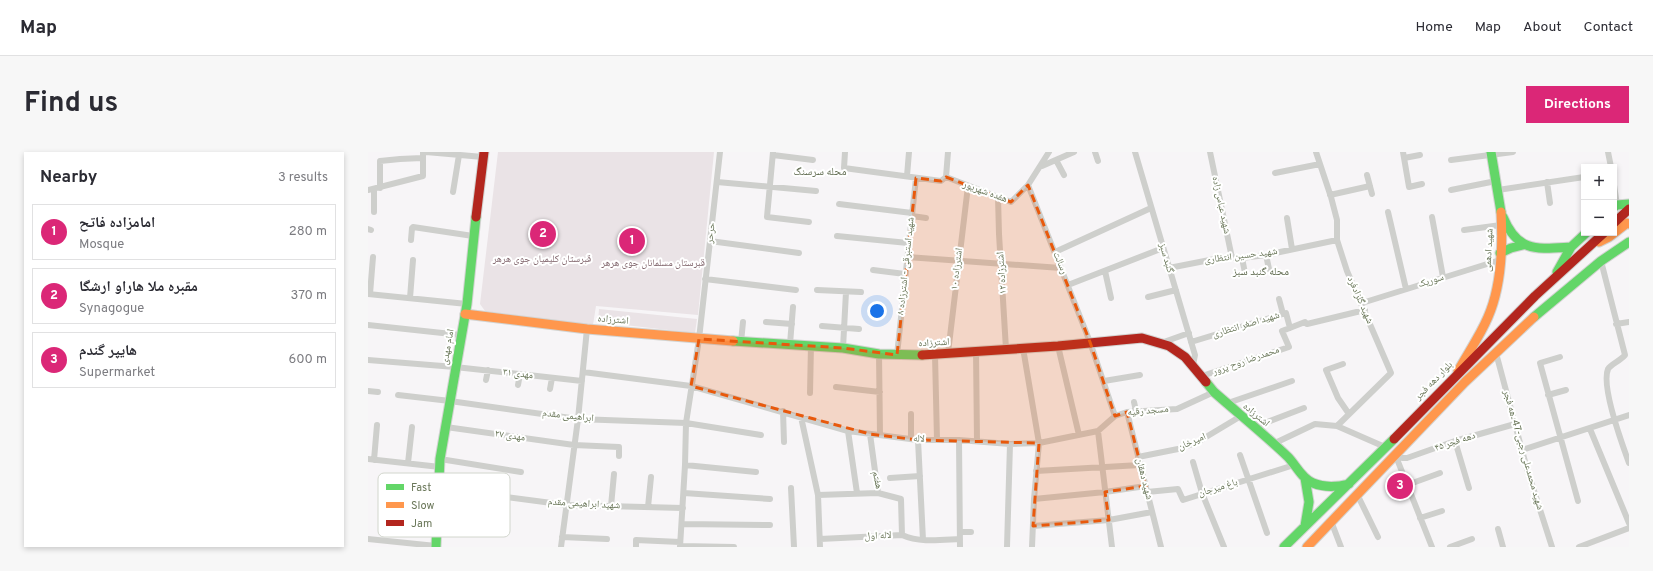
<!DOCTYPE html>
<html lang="en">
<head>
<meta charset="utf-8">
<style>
	body { margin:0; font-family:Overpass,"Noto Naskh Arabic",sans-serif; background:#f7f7f7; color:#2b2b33 }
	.controls { position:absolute; right:12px; top:12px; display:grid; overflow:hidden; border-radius:0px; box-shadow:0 2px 6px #0003 }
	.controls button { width:36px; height:36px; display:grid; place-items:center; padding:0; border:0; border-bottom:1px solid #e1e1e2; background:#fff; color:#2b2b33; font:20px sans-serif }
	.you { position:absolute; left:509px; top:159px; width:14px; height:14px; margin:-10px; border:3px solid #fff; border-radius:50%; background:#1a73e8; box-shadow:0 0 0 6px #1a73e833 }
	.badge { display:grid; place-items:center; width:26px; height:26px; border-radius:50%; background:#db2777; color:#fff; font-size:13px; font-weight:700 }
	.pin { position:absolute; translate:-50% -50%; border:2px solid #fff; box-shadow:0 1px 4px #0006 }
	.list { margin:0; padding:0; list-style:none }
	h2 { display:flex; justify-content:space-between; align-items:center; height:52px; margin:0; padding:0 16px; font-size:17px }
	h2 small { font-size:13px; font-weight:400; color:#7c7c81 }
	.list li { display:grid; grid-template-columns:26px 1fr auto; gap:12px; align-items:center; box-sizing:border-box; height:56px; margin:0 8px 8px; padding:0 8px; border:1px solid #e1e1e2; border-radius:0px }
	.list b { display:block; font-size:15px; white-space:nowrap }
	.list p { margin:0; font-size:13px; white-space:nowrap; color:#7c7c81 }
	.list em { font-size:13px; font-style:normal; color:#7c7c81 }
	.map { position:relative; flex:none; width:1261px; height:395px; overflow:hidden; border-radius:0px }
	header { display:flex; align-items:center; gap:24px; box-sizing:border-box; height:56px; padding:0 20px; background:#fff; border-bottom:1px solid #e1e1e2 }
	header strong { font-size:19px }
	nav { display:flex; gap:22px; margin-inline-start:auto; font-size:14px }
	.intro { display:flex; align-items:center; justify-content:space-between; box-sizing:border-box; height:96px; padding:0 24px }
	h1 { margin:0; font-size:28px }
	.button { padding:10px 18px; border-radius:0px; background:#db2777; color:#fff; font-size:14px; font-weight:700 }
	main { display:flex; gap:24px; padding:0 24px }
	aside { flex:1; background:#fff; border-radius:0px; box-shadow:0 2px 6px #0003 }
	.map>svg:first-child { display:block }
	.green { fill:#eae3e6 }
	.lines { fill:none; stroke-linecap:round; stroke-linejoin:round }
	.fast-casing { stroke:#d2d3d1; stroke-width:11 }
	.slow-casing { stroke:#d2d3d1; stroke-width:11 }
	.jam-casing { stroke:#d2d3d1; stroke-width:11 }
	.street { stroke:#cecfcc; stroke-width:6 }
	.fast { stroke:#63d668; stroke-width:9 }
	.slow { stroke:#ff974d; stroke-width:9 }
	.jam { stroke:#b3261e; stroke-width:9 }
	.marked { fill:#e8590c; fill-opacity:0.2; stroke:#e8590c; stroke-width:3; stroke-dasharray:8 5; stroke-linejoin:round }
	.labels { text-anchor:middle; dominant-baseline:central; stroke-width:4; stroke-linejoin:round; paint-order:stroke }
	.street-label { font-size:10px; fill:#697658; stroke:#fff }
	.park-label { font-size:10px; fill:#7f636a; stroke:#fff }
	.neighbourhood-label { font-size:11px; fill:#626d52; stroke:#fff }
	.key { fill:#fff; stroke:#d2d6cd; stroke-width:1 }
	.key-label { font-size:11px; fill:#697658 }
</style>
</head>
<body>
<header>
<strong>Map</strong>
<nav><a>Home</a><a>Map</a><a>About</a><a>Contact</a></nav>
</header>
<div class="intro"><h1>Find us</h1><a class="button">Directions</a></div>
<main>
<aside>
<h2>Nearby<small>3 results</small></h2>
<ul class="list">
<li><span class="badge">1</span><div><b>امامزاده فاتح</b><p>Mosque</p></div><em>280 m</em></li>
<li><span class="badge">2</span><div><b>مقبره ملا هاراو ارشگا</b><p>Synagogue</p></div><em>370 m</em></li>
<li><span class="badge">3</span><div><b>هایپر گندم</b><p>Supermarket</p></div><em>600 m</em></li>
</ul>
</aside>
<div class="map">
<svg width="1261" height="395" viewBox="0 0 1261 395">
	<rect width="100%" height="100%" fill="#f7f5f7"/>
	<path class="green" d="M130,0H346L330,163L228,154L225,173L117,159L112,152Z
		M231,157L329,167L327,181L230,170Z"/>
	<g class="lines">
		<defs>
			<path id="fast" d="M1123,0L1133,60
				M1246,55L1249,53L1261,52
				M1135,65C1150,101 1169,97 1203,95
				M1132,101L1143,96L1155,93
				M1189,120L1203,95L1218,81
				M1166,165L1233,109L1261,90
				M365,189L475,196L511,202L554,203
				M838,230L846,240C871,262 896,282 920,305C928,313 933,326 945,331C957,336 969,335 981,332
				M937,326L941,350L937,374
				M68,395L72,307L99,152L108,65
				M916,395L1026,287"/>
			<path id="slow" d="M1231,90L1241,85L1259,71L1261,72
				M97,162L219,177L365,189
				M1090,219C1100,201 1112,184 1120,165C1134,133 1135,95 1133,60
				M939,395L1097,230L1166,165"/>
			<path id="jam" d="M108,65L116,0
				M1246,71L1261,57
				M554,203L690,194L774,186L801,194L817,205L838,230
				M1026,287L1167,144L1236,81"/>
		</defs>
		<use href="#fast" class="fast-casing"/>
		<use href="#slow" class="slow-casing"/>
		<use href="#jam" class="jam-casing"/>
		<path class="street" d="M58,0L115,5
			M405,0L399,65L441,70
			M477,0L476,16L573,29L578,25
			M727,0L730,9
			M767,0L827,203L825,213
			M842,0L864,106
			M948,0L963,45L969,68V88L979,119L1023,221L969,274
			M1035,0L1041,35L1054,32
			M1240,0L1243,15
			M405,3L445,8
			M1036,6L1052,3
			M688,8L696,23
			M1083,8L1145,0
			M674,14L706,0
			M907,21L952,12
			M999,23L1004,42
			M539,24L541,0
			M578,25L643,50L660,33L681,0
			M578,25L580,0
			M349,30L448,39
			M1179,30L1182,51
			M660,33L722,190L747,264
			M1246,33L1249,53
			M12,36V9L32,7L54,6
			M6,37V60
			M0,38L55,24V0
			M1083,38L1128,29
			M1130,38L1216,25
			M85,40L91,3
			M962,43L1002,34
			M630,45L631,82L638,197
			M471,52L544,61
			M1020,60L1038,137
			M544,64L558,66
			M1064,65L1075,125
			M919,66L924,97
			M0,77L3,78
			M1096,78L1133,73
			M469,84L540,91
			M43,88L44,76L45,75L105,84
			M342,89L431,101
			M687,100L783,56
			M898,103L901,117
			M539,105L693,116
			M874,106L877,121
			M1233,109L1257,203C1252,209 1243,212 1240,217C1233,234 1254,292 1261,311
			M801,116L857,105L874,106L898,103L969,88
			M505,118L537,122
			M737,119L743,146
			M337,127L428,138
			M700,133L795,96
			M449,138L493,140
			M0,142L99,152
			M2,142L5,105
			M780,145L808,138
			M42,146L45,108
			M911,147L915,162
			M994,151L1132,108
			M398,170L424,172
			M939,172L997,158
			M1248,172L1261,170
			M0,173L93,183
			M454,174L491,177
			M373,190L375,170
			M823,190L918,161L922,176
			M793,191L821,181
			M422,192L425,155
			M690,194L711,283
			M475,196L478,140
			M655,196L671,291L666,347L664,395
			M608,199L609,289
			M580,201L600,34
			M1128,201L1159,317L1184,395
			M511,202L512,283
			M529,203L548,26
			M567,203L569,288
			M1192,205L1172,211L1210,349
			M0,208L87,215L214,229
			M975,212L958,218L970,246L981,262
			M215,220L323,234L480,279L550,288H591L642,292L671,291L730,279L747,264L759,260L809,257L846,240
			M834,224L921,195L914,179L937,170
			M118,228L120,218
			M736,229L772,223
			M150,233L152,222
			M468,235L512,240
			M182,237L184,226
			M0,239L10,240
			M442,241L443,193
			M30,243L82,249L210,267L318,271L393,283
			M1180,243L1198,238
			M766,250L768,259
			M857,252L924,229
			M415,259L416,290
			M759,260L793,395
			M543,262V287
			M433,265L450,343L452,395
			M78,275L206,293L251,295V304
			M886,275L936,256
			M1222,277L1261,371
			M480,279L489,341
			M730,279L744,395
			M502,282L510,341L533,347L534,383
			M550,288L555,388
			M591,288L592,395
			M1087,289L1101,336
			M905,292L947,272L969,274L1017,295
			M1154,298L1261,263
			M1027,302L1034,306H1039L1087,289L1147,272
			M1027,302L1064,395
			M872,303L899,381
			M770,305L810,297L828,291L873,264
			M0,307L72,315
			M72,307L153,320
			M6,308L9,273
			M825,310L834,341L856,395
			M40,311L44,275
			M317,313L388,320
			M668,319L772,313
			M522,326L552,324
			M1039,333L1072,321
			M70,336L199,353L315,356
			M423,336L426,395
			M779,340L810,337L815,348L926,313
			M316,341L402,347
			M989,342L1010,385
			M450,343L510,341
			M666,347L737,340L778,334
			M243,354L246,322
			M280,355L283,325
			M1052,366L1074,359
			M963,369L973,395
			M314,372L402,373
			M665,374L741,368L784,360
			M1130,377L1135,395
			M592,380H603
			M194,385L239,387
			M0,387L68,394
			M452,387L534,383C552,391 572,388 592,387
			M312,394L366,395
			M193,395L210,267L219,177
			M268,395V388L312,390
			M312,395L317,313L318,271L331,187L352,0
			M639,395L642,292
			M1082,395L1104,387
			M1211,395L1261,376"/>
		<use href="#fast" class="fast"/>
		<use href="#slow" class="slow"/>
		<use href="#jam" class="jam"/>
	</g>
	<path class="marked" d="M578,25L643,50L660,33L722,190L747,264L759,260L778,334L737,340L741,368L665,374L671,291L550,288L502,282L323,234L331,187L475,196L529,203L548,26L573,29Z"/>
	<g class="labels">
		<g class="street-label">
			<text transform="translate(617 40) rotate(20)">هفده شهریور</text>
			<text transform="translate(853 53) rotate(78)">شهید عباس زاده</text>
			<text transform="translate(343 81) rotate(-83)">حرحر</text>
			<text transform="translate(1121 98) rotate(-87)">شهید ادهمی</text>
			<text transform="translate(873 104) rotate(-7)">شهید حسین انتظاری</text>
			<text transform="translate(798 106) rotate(74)">گنبد سبز</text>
			<text transform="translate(692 111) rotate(68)">رسالت</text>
			<text transform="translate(538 114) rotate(-84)">شهید استبرقی - اشترزاده ۸</text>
			<text transform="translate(589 117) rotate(-83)">اشترزاده ۱۰</text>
			<text transform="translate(634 121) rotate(-94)">اشترزاده ۱۲</text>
			<text transform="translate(1063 129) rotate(-17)">سوریک</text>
			<text transform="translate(992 148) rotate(66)">شهید گلزادفرد</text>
			<text transform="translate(245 168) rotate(5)">اشترزاده</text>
			<text transform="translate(878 173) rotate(-17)">شهید اصغر انتظاری</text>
			<text transform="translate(566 191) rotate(-3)">اشترزاده</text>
			<text transform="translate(80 195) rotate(-80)">امام مهدی</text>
			<text transform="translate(878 209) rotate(-19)">محمدرضا روح پرور</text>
			<text transform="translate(150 222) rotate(7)">مهدی ۳۱</text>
			<text transform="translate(1066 229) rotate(-46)">بلوار دهه فجر</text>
			<text transform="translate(780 259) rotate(-5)">مسجد رقیه</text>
			<text transform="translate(888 263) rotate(40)">اشترزاده</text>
			<text transform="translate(200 264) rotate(6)">ابراهیمی مقدم</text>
			<text transform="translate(142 284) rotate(8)">مهدی ۲۷</text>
			<text transform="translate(551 287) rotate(3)">لاله</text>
			<text transform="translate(824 290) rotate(-23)">امیرخان</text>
			<text transform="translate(1087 290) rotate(-18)">دهه فجر ۴۵</text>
			<text transform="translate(1155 298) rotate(74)">شهید محمدعلی رجبی-47دهه فجر</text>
			<text transform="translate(776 327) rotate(76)">شهید دهقان</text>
			<text transform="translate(509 328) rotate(79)">هفتم</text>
			<text transform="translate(850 336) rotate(-17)">باغ میرجان</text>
			<text transform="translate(216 352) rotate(3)">شهید ابراهیمی مقدم</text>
			<text transform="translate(510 384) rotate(-3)">لاله اول</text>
		</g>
		<g class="park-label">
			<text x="174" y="107">قبرستان کلیمیان جوی هرهر</text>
			<text x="285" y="111">قبرستان مسلمانان جوی هرهر</text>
		</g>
		<g class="neighbourhood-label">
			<text x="452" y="20">محله سرسنگ</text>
			<text x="893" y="120">محله گنبد سبز</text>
		</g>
	</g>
	<rect x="10" y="321" width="132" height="64" rx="6" class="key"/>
	<rect x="18" y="332" width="18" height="6" fill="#63d668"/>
	<rect x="18" y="350" width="18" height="6" fill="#ff974d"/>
	<rect x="18" y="368" width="18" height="6" fill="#b3261e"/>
	<g class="key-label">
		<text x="43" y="339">Fast</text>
		<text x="43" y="357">Slow</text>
		<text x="43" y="375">Jam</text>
	</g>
</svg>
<div class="controls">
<button>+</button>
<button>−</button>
</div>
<div class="you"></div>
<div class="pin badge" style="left:264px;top:89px">1</div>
<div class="pin badge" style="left:175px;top:82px">2</div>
<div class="pin badge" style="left:1032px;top:334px">3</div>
</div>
</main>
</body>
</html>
